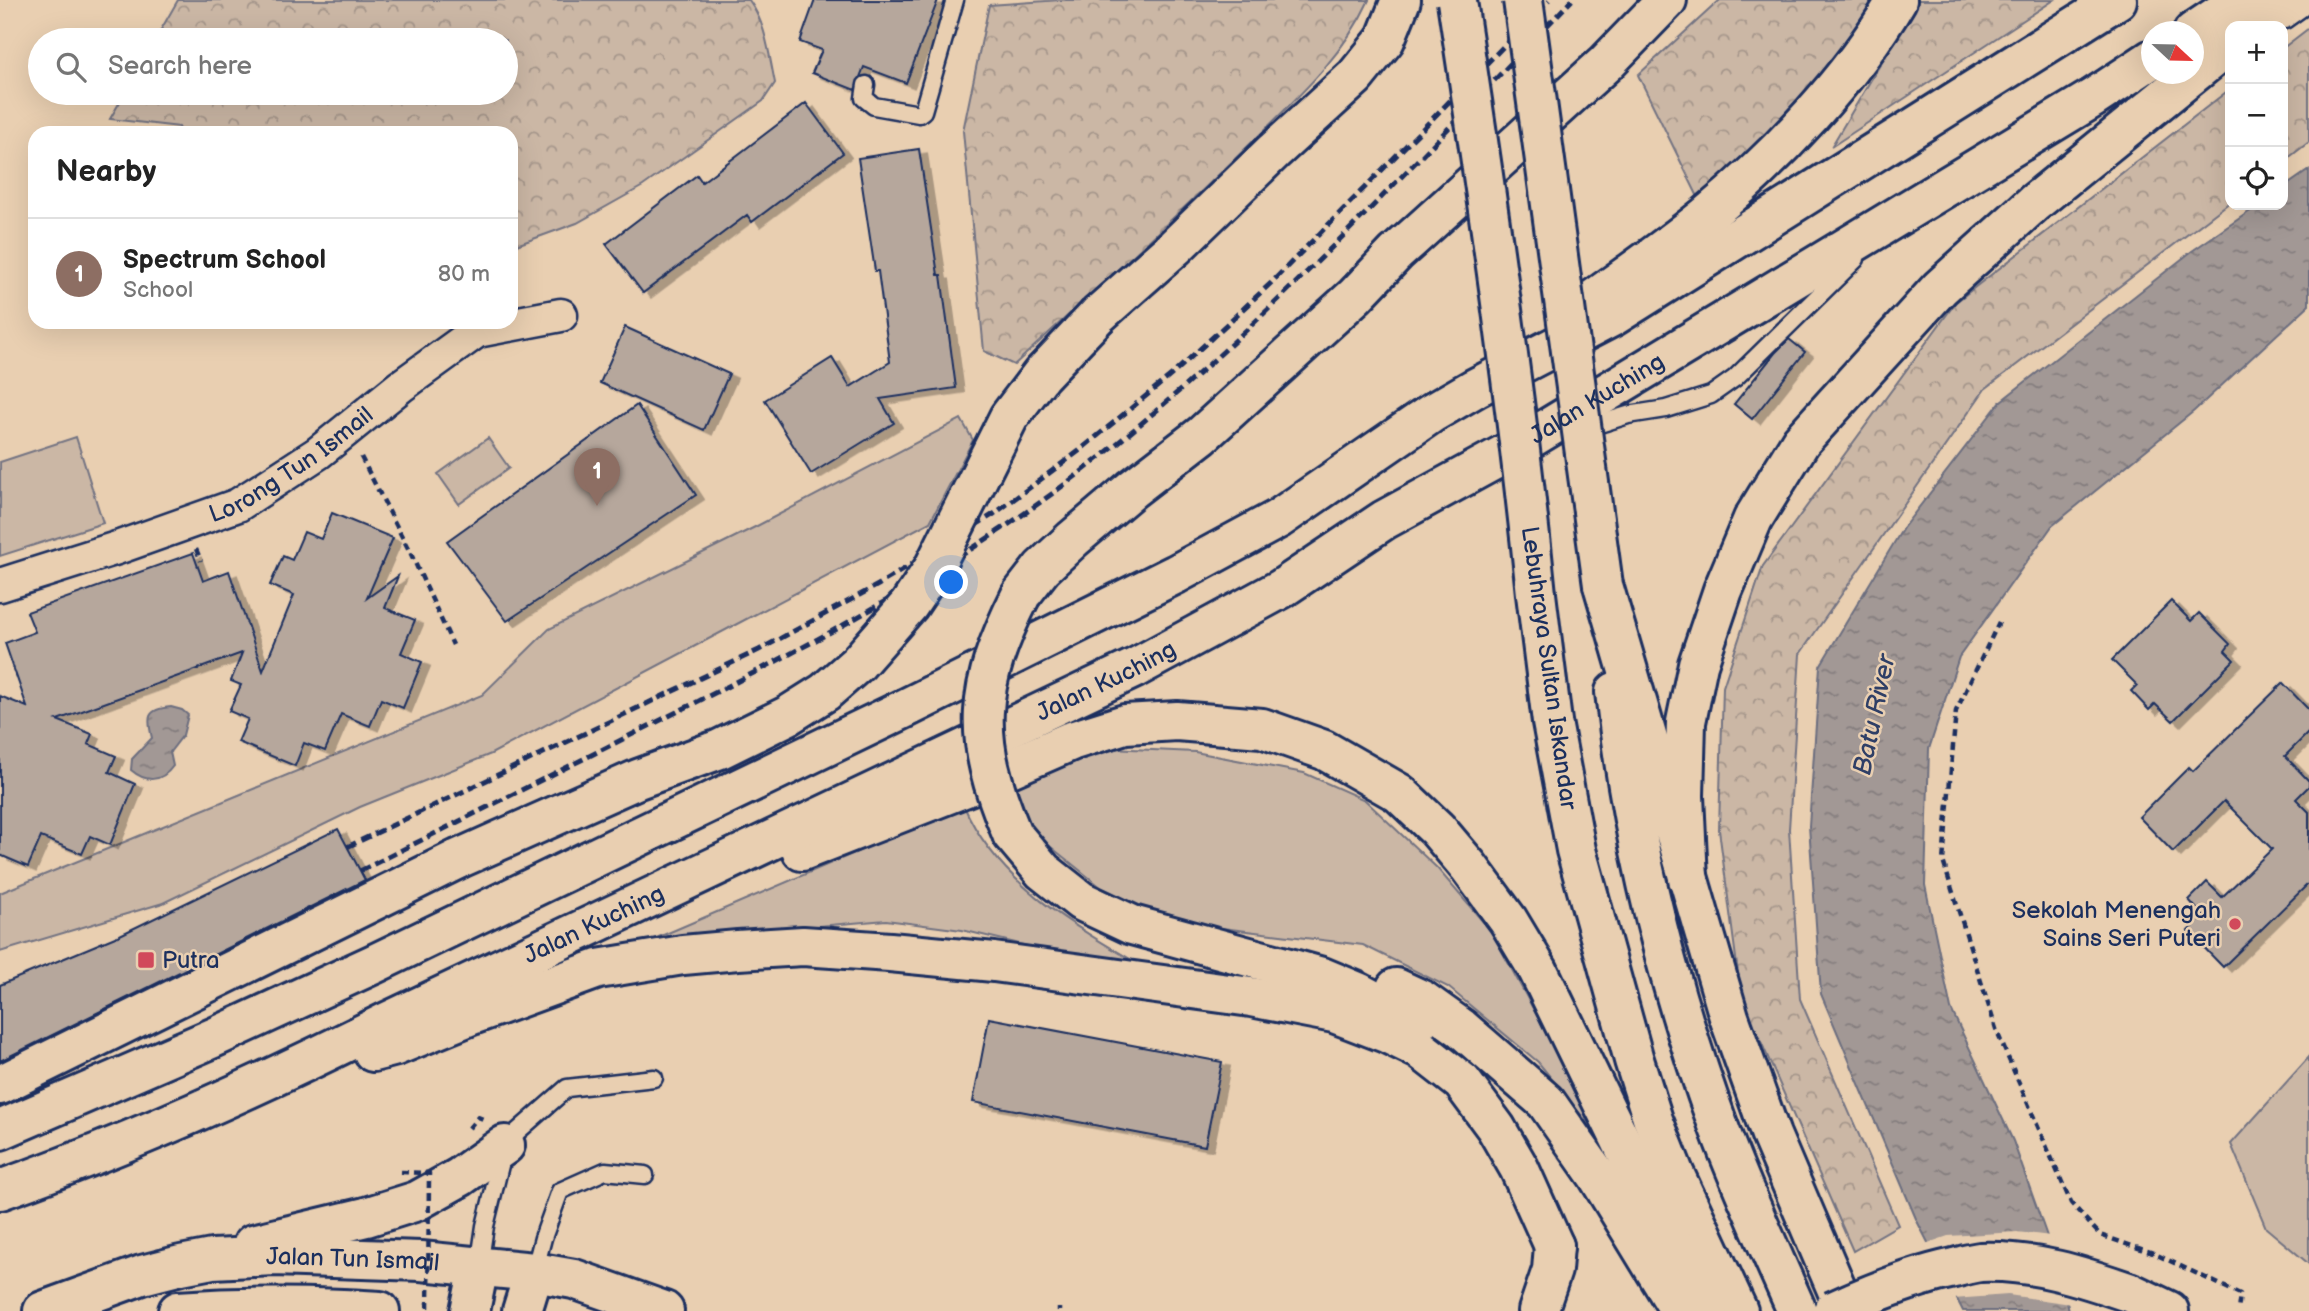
<!DOCTYPE html>
<html lang="en">
<head>
<meta charset="utf-8">
<style>
	body { margin:0; font-family:"Balsamiq Sans",sans-serif; background:#f2f2f2; color:#222 }
	.controls { position:absolute; right:21px; top:21px; display:grid; overflow:hidden; border-radius:14px; box-shadow:0 7px 28px #0002 }
	.controls button { width:63px; height:63px; display:grid; place-items:center; padding:0; border:0; border-bottom:2px solid #e0e0e0; background:#fff; color:#222; font:35px sans-serif }
	.compass { position:absolute; left:2141px; top:21px; width:63px; height:63px; border-radius:50%; background:#fff; box-shadow:0 7px 28px #0002; rotate:112deg }
	.you { position:absolute; left:952px; top:583px; width:24px; height:24px; margin:-18px; border:5px solid #fff; border-radius:50%; background:#1a73e8; box-shadow:0 0 0 10px #1a73e833 }
	.badge { display:grid; place-items:center; width:46px; height:46px; border-radius:50%; background:#db2777; color:#fff; font-size:23px; font-weight:700 }
	.pin { position:absolute; translate:-50% -58px; filter:drop-shadow(0 2px 4px #0008) }
	.pin::after { content:''; position:absolute; top:37px; width:24px; height:21px; background:inherit; clip-path:polygon(0 0,100% 0,50% 100%) }
	.list { margin:0; padding:0; list-style:none }
	h2 { display:flex; justify-content:space-between; align-items:center; height:91px; margin:0; padding:0 28px; font-size:30px }
	h2 small { font-size:23px; font-weight:400; color:#767676 }
	.list li { display:grid; grid-template-columns:46px 1fr auto; gap:21px; align-items:center; box-sizing:border-box; height:112px; padding:0 28px; border-top:2px solid #e0e0e0 }
	.list b { display:block; font-size:26px; white-space:nowrap }
	.list p { margin:0; font-size:23px; white-space:nowrap; color:#767676 }
	.list em { font-size:23px; font-style:normal; color:#767676 }
	.icon { flex:none; width:38px; height:38px; fill:none; stroke:currentColor; stroke-width:2; stroke-linecap:round; stroke-linejoin:round }
	.map { position:relative; flex:none; width:2309px; height:1311px; overflow:hidden }
	.search { position:absolute; background:#fff; box-shadow:0 7px 28px #0002; left:28px; top:28px; width:490px; height:77px; display:flex; align-items:center; gap:18px; box-sizing:border-box; padding:0 24px; border-radius:38px; color:#767676; font-size:26px }
	.panel { position:absolute; background:#fff; box-shadow:0 7px 28px #0002; left:28px; top:126px; width:490px; height:203px; border-radius:21px }
	.map>svg:first-child { display:block }
	.green { fill:#cbb7a5; stroke:#737382; stroke-width:2 }
	.forest { fill:url(#forest-crowns); stroke:#737382; stroke-width:2 }
	.water { fill:url(#water-ripples); stroke:#6c6e7f; stroke-width:2 }
	.pier { fill:#e9cfb1 }
	.building { fill:#b6a79c; stroke:#1b2f5e; stroke-width:2; filter:url(#shadow) }
	.lines { fill:none; stroke-linecap:round; stroke-linejoin:round }
	.lane-casing { stroke:#1b2f5e; stroke-width:21 }
	.street-casing { stroke:#1b2f5e; stroke-width:37 }
	.secondary-casing { stroke:#1b2f5e; stroke-width:44 }
	.primary-casing { stroke:#1b2f5e; stroke-width:44 }
	.highway-casing { stroke:#1b2f5e; stroke-width:44 }
	.path { stroke:#1b2f5e; stroke-width:4.5; stroke-dasharray:7 5; stroke-linecap:butt }
	.lane { stroke:#e9cfb1; stroke-width:16 }
	.street { stroke:#e9cfb1; stroke-width:32 }
	.secondary { stroke:#e9cfb1; stroke-width:38 }
	.primary { stroke:#e9cfb1; stroke-width:38 }
	.highway { stroke:#e9cfb1; stroke-width:38 }
	.rail { stroke:#1b2f5e; stroke-width:5; stroke-dasharray:10 5; stroke-linecap:butt }
	.primary-bridge-casing { stroke:#1b2f5e; stroke-width:44; stroke-linecap:butt }
	.highway-bridge-casing { stroke:#1b2f5e; stroke-width:44; stroke-linecap:butt }
	.path-bridge { stroke:#1b2f5e; stroke-width:4.5; stroke-dasharray:7 5; stroke-linecap:butt }
	.primary-bridge { stroke:#e9cfb1; stroke-width:38 }
	.highway-bridge { stroke:#e9cfb1; stroke-width:38 }
	.poi-dot { fill:#d1495b; stroke:#e9cfb1; stroke-width:2.5 }
	.labels { text-anchor:middle; dominant-baseline:central; stroke-width:5; stroke-linejoin:round; paint-order:stroke }
	.street-label { font-size:24px; fill:#1b2f5e; stroke:#e9cfb1 }
	.poi-label { font-size:24px; fill:#1b2f5e; stroke:#e9cfb1; text-anchor:end }
	.water-label { font-size:26px; font-style:italic; fill:#2f3f66; stroke:#e9cfb1 }
</style>
</head>
<body>
<div class="map">
<svg width="2309" height="1311" viewBox="0 0 2309 1311">
	<defs>
		<pattern id="forest-crowns" width="20" height="18" patternUnits="userSpaceOnUse" patternTransform="scale(1.75)"><rect width="20" height="18" fill="#cbb7a5"/><path d="M2 6a3 3 0 1 1 6 0M12 15a3 3 0 1 1 6 0" fill="none" stroke="#a4958a"/></pattern>
		<pattern id="water-ripples" width="26" height="14" patternUnits="userSpaceOnUse" patternTransform="scale(1.75)"><rect width="26" height="14" fill="#a29895"/><path d="M2 4q2-2 4 0t4 0M15 11q2-2 4 0t4 0" fill="none" stroke="#837c7d"/></pattern>
		<filter id="shadow"><feDropShadow dx="8" dy="4.5" stdDeviation="0" flood-color="#0004"/></filter>
	</defs>
	<rect width="100%" height="100%" fill="#e9cfb1"/>
	<filter id="ink" filterUnits="userSpaceOnUse"><feTurbulence type="fractalNoise" baseFrequency=".0143" numOctaves="2"/><feDisplacementMap in="SourceGraphic" scale="14" xChannelSelector="R" yChannelSelector="G"/><feConvolveMatrix kernelMatrix="1 2 1 2 8 2 1 2 1" color-interpolation-filters="sRGB"/></filter>
	<g filter="url(#ink)">
		<path class="green" d="M961,419L973,440L930,522L491,754L360,807L163,903L0,952V893L482,695L549,629L757,526Z
			M76,437L103,523L0,556V462Z
			M488,438L509,468L459,504L438,474Z
			M1110,748L1195,752L1304,773L1365,800L1437,868L1491,931L1609,1149L1538,1062L1448,987L1363,945L1172,922L1102,888L1041,839L1004,790L1061,754Z
			M964,806C998,885 1080,930 1151,971L1073,957L962,930L886,920L752,932L626,951Z
			M2309,1057V1264L2266,1228L2231,1144Z"/>
		<path class="forest" d="M178,0H749C766,23 769,55 775,83L763,101L643,186L577,223L511,247V133H181L179,127L110,119L125,93H506V40H155Z
			M1060,0H1369C1341,61 1290,104 1244,150C1169,224 1091,294 1014,365L984,351L963,131L989,5Z
			M1720,0H1874L1872,7L1794,108L1701,203L1638,75Z
			M1915,0H2054L1831,147L1881,63Z
			M2309,28V142L2283,162V48Z
			M2230,89V202L1985,389L1800,654L1789,829L1800,999L1898,1225L1853,1251L1741,996L1719,830L1723,687L1763,566L1956,302Z"/>
		<path class="water" d="M2309,170V305L2194,411L2052,526L1959,657L1929,749L1925,885L1951,1009L2013,1141L2059,1270L2069,1311H1963L1917,1221L1821,994L1809,826L1820,666L1903,528L2001,401L2192,251L2259,205H2283V188Z
			M171,707L182,710L188,715L183,735L170,752L173,766C161,783 145,782 131,770L132,759L152,738C147,718 146,709 171,707Z"/>
		<path class="pier" d="M2017,1232L2051,1236L2062,1269L2071,1304L2008,1295L1953,1299L1925,1244L1948,1236Z"/>
		<path class="building" d="M815,0H938L906,83L864,67L855,90L812,73L822,50L800,42Z
			M806,103L843,153L752,222L747,215L643,293L606,244L697,175L702,182Z
			M919,149L938,275H941L956,388L880,399L894,423L811,474L765,400L832,358L850,387L890,362L878,271H875L858,158Z
			M625,327L729,374L704,430L600,383Z
			M1789,339L1805,352L1752,419L1734,404L1775,353Z
			M637,405L696,495L507,621L447,541Z
			M332,513L393,538L367,598L398,576L385,608L415,620L401,653L422,662L403,708L381,699L370,726L341,714L325,751L304,743L295,766L238,742L248,719L229,711L241,685L231,681L242,653L57,720L92,734L88,744L116,756L109,772L135,784L110,845L90,836L82,854L41,837L28,867L0,855V696L27,707L5,643L35,632L27,612L193,553L203,581L229,571L263,671L294,595L270,585L283,556L292,560L304,532L321,539Z
			M2171,601L2191,621L2199,613L2230,644L2225,651L2234,660L2173,721L2155,704L2149,710L2131,691L2137,685L2112,660Z
			M2283,683L2309,710V732L2285,756L2309,781V786L2296,799L2309,812V883L2223,967L2188,931L2203,916L2189,900L2207,882L2222,897L2272,849L2224,801L2173,852L2139,817L2189,767L2193,771Z
			M338,829L365,880L0,1061V985L120,935Z
			M989,1018L1222,1062L1205,1146L973,1102Z"/>
		<g class="lines">
			<defs>
				<path id="lane" d="M2285,20L2309,3
					M866,85L864,98L874,106L919,114L923,111L955,0
					M1580,430L1628,415L1666,409L1711,395L1735,378L1856,259
					M479,1267L485,1226L505,1145L518,1131L567,1088L654,1078
					M534,1272L543,1238L560,1191L605,1171L645,1175"/>
				<g id="street">
					<path id="s1" d="M0,585L117,548L238,505L318,453L401,386L477,331L561,315"/>
				</g>
				<g id="secondary">
					<path d="M253,1244L366,1217L417,1201L460,1177L505,1145"/>
					<path id="s2" d="M43,1311L142,1275L181,1265L212,1259L274,1256L421,1261L534,1272L574,1279L664,1311"/>
					<path d="M178,1311C249,1306 310,1306 380,1311"/>
					<path d="M470,1311L479,1267"/>
					<path d="M522,1311L534,1272"/>
					<path d="M1538,1311L1552,1270L1554,1246"/>
				</g>
				<path id="primary" d="M1603,585L1729,1017L1771,1135L1846,1311
					M1536,594L1552,722L1576,850L1634,1060L1653,1120L1674,1173L1738,1311
					M1615,692C1631,838 1668,987 1718,1125C1741,1188 1770,1249 1797,1311
					M2131,1293L2169,1311"/>
				<g id="highway">
					<path d="M2252,26L2284,0"/>
					<path d="M2193,32L2241,0"/>
					<path d="M1098,315L1175,247L1274,151L1355,77L1385,40L1401,0"/>
					<path d="M1572,315C1617,282 1663,251 1706,216C1776,158 1851,79 1897,0"/>
					<path d="M1021,595L1042,568L1073,539L1132,489L1202,435L1355,296L1396,253L1606,63L1667,0"/>
					<path d="M1012,834L1043,871L1081,901L1132,925L1322,977L1358,992L1417,1024"/>
					<path d="M802,851L971,785L1071,741L1125,724L1177,721L1262,728L1324,750L1399,793L1437,829L1469,867L1508,920L1538,970L1647,1194L1708,1311"/>
					<path d="M1688,879L1684,796L1686,722L1698,664L1723,590L1753,519L1801,441L1940,288L2034,203L2230,44"/>
					<path d="M1396,988L1422,1000L1461,1028L1546,1102L1597,1175L1680,1311"/>
					<path d="M373,1052L396,1046L472,1015L598,969L683,955L738,950L803,946L890,952L994,962L1251,997L1334,1013L1386,1033L1421,1050L1462,1082L1496,1128L1519,1168L1554,1246"/>
					<path d="M0,1085L458,859"/>
					<path d="M0,1130L213,1038L374,964L906,708L1176,574L1278,519L1432,413L1475,388L1612,317L2117,0"/>
					<path id="s3" d="M0,1190C133,1143 261,1085 387,1022L1135,668L1281,589L1384,520L1505,454L2093,98L2152,59"/>
				</g>
			</defs>
			<use href="#lane" class="lane-casing"/>
			<use href="#street" class="street-casing"/>
			<use href="#secondary" class="secondary-casing"/>
			<use href="#primary" class="primary-casing"/>
			<use href="#highway" class="highway-casing"/>
			<path class="path" d="M361,457L411,554L453,645
				M196,549L201,561
				M1999,622L1956,711L1943,861L1997,1032L2071,1203L2100,1235L2153,1253L2240,1294L2238,1311
				M469,1128L478,1117L483,1119
				M1059,1311V1308"/>
			<use href="#lane" class="lane"/>
			<use href="#street" class="street"/>
			<use href="#secondary" class="secondary"/>
			<use href="#primary" class="primary"/>
			<use href="#highway" class="highway"/>
			<path class="rail" d="M347,847L759,650L878,585L994,514L1079,451L1175,372L1271,283L1549,0
				M360,871C462,820 563,769 665,718C815,643 967,563 1099,458C1271,321 1419,157 1572,0"/>
			<defs>
				<path id="primary-bridge" d="M1523,0L1603,585
					M1457,1C1487,198 1516,396 1536,594
					M1833,1311C1872,1293 1912,1277 1954,1268C1962,1266 1971,1263 1980,1262C2032,1260 2082,1276 2131,1293"/>
				<path id="highway-bridge" d="M1012,834C971,737 975,687 1021,595
					M458,859L638,779L720,749L787,716L825,692L858,663L909,605L933,569L1009,417L1041,375L1098,315"/>
			</defs>
			<use href="#primary-bridge" class="primary-bridge-casing"/>
			<use href="#highway-bridge" class="highway-bridge-casing"/>
			<path class="path-bridge" d="M401,1172L429,1173L428,1311"/>
			<use href="#primary-bridge" class="primary-bridge"/>
			<use href="#highway-bridge" class="highway-bridge"/>
		</g>
	</g>
	<g class="poi-dot">
		<circle cx="2235" cy="924" r="7"/>
		<rect x="137" y="951" width="18" height="18" rx="3.5"/>
	</g>
	<g class="labels">
		<g class="street-label">
			<text stroke="none"><textPath href="#s3" startOffset="1785">Jalan Kuching</textPath></text>
			<text stroke="none"><textPath href="#s1" startOffset="317">Lorong Tun Ismail</textPath></text>
			<text transform="translate(1549 668) rotate(82)">Lebuhraya Sultan Iskandar</text>
			<text stroke="none"><textPath href="#s3" startOffset="1218">Jalan Kuching</textPath></text>
			<text stroke="none"><textPath href="#s3" startOffset="651">Jalan Kuching</textPath></text>
			<text stroke="none"><textPath href="#s2" startOffset="318">Jalan Tun Ismail</textPath></text>
		</g>
		<g class="poi-label">
			<text x="2221" y="910">Sekolah Menengah<tspan x="2221" dy="28">Sains Seri Puteri</tspan></text>
			<text x="162" y="960" text-anchor="start">Putra</text>
		</g>
		<g class="water-label">
			<text transform="translate(1875 715) rotate(-78)">Batu River</text>
		</g>
	</g>
</svg>
<div class="controls">
<button>+</button>
<button>−</button>
<button><svg class="icon" aria-label="locate" viewBox="0 0 24 24"><circle cx="12" cy="12" r="6"/><path d="M12 2v4M12 18v4M2 12h4M18 12h4"/></svg></button>
</div>
<svg class="compass" viewBox="-18 -18 36 36"><path d="M0-13l5 13h-10z" fill="#e53935"/><path d="M0 13l5-13h-10z" fill="#767676"/></svg>
<div class="you"></div>
<div class="pin badge" style="left:597px;top:506px;background:#8d6e63">1</div>
<div class="search"><svg class="icon" aria-label="search" viewBox="0 0 24 24"><circle cx="10" cy="10" r="6"/><path d="M15 15l6 6"/></svg>Search here</div>
<section class="panel">
<h2>Nearby<small></small></h2>
<ul class="list">
<li><span class="badge" style="background:#8d6e63">1</span><div><b>Spectrum School</b><p>School</p></div><em>80 m</em></li>
</ul>
</section>
</div>
</body>
</html>
